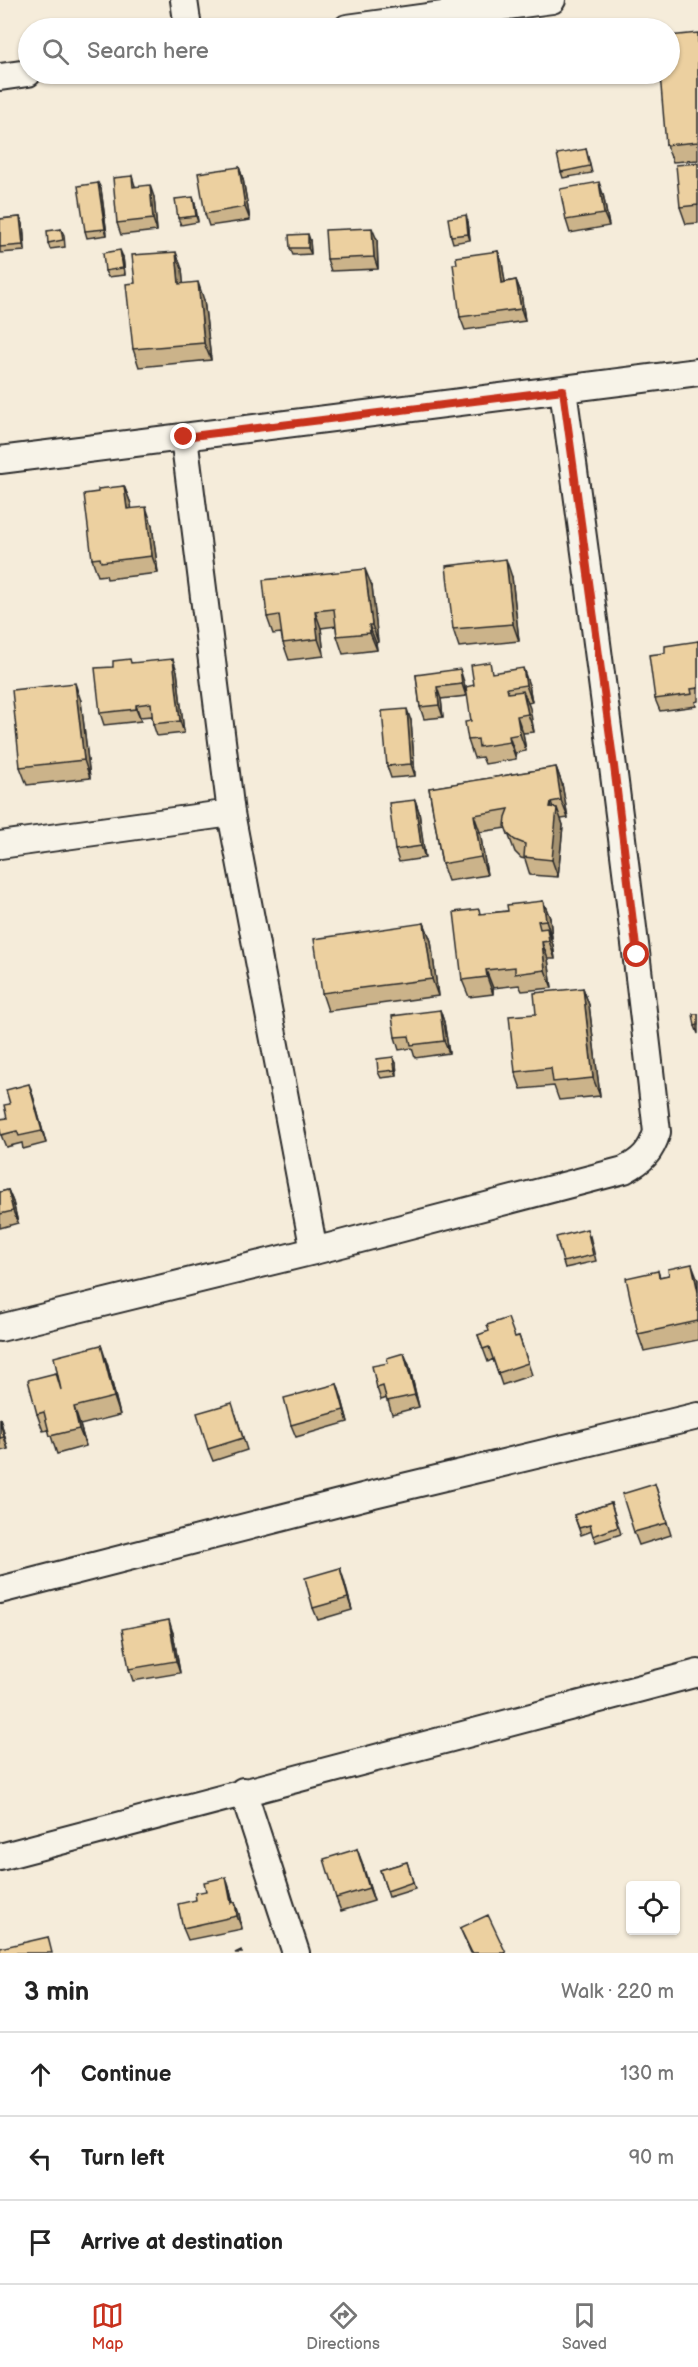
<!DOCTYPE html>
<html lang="en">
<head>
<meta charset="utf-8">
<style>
	body { margin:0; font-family:"Balsamiq Sans",sans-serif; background:#f2f2f2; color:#222 }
	.controls { position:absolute; right:18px; bottom:18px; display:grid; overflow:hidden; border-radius:6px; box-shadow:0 2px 4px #0004 }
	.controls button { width:54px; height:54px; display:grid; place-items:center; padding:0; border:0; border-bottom:2px solid #e0e0e0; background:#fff; color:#222; font:30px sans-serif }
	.stop { position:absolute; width:18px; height:18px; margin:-14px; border:4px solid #c8321e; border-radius:50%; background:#fff }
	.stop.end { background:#c8321e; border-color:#fff; box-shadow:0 2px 6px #0008 }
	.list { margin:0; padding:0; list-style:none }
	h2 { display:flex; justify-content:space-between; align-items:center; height:78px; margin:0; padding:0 24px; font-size:26px }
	h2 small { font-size:20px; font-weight:400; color:#767676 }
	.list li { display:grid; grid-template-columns:39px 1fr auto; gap:18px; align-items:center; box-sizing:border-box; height:84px; padding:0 24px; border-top:2px solid #e0e0e0 }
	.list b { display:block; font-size:22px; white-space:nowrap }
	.list em { font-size:20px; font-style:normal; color:#767676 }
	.icon { flex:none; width:33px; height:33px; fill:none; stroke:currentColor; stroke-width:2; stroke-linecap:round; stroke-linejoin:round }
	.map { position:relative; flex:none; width:698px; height:1953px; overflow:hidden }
	.search { position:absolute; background:#fff; box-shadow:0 2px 4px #0004; left:18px; right:18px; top:18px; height:66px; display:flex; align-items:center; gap:15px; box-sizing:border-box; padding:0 21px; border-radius:33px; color:#767676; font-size:22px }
	.sheet { height:330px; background:#fff }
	nav { display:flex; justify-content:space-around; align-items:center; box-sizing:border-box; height:84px; border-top:2px solid #e0e0e0; background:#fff; font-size:16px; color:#767676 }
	nav a { display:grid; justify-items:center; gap:3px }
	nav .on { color:#c8321e }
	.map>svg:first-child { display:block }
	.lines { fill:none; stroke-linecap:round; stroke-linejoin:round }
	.street-casing { stroke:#2b2b2b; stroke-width:30 }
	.street { stroke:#f7f3e8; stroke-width:26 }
	.wall { fill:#cbb38a; stroke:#2b2b2b; stroke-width:1.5 }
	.shaded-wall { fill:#a59270; stroke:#2b2b2b; stroke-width:1.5 }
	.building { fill:#ecd0a0; stroke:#2b2b2b; stroke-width:1.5 }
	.route { stroke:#c8321e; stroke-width:8 }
</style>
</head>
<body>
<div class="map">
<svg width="698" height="1953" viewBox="0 0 698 1953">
	<rect width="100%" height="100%" fill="#f5ecda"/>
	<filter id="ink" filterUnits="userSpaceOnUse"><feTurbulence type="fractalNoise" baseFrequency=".0167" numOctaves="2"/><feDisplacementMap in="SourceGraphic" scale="12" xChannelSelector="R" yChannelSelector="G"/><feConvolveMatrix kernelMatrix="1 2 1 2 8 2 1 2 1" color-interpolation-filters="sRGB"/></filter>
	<g filter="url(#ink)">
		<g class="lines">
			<defs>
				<path id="street" d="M184,0L188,28
					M347,28L552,0
					M0,77L28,73
					M184,437L231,813L314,1251
					M0,460L698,372
					M0,845L231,813
					M0,1328L314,1251L624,1170C642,1161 651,1152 657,1132C629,884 597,637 563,390
					M0,1590L374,1494L698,1416
					M243,1791L296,1953
					M0,1857L698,1673"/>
			</defs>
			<use href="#street" class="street-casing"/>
			<use href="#street" class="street"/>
		</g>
		<path class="wall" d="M698,33V160L673,162L666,145Z
			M586,149L592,173L563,178L561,172Z
			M698,163V223L686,224L680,207Z
			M239,167L243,179L250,220L209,226L205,214Z
			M132,176L135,186L154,197L157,231L121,235L117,223Z
			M98,183L101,189L107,235L87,238L85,231Z
			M603,194L609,226L570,233L566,220Z
			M195,203L198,222L181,225L178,218Z
			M20,217L23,224L25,251L0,253V219Z
			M468,222L470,240L453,243L451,236Z
			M61,229L64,235L65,247L50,249L48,243Z
			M310,240L311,254L293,255L290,248Z
			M377,240L378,269L331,271L327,259Z
			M498,251L502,263L505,282L516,280L521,293L525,321L465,330L460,317L457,264Z
			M123,257L125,275L108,277L105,271Z
			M182,269L183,284L204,300L211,360L139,367L133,349L135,283Z
			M124,486L131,504V509L152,525L158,573L107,579L106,575L98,576L92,559L98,492Z
			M512,577L519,641L459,647L453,629Z
			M372,586L378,642L376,643L377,650L343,654L337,636L336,626L321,628L324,656L289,660L283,643L281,633L273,634L267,617Z
			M698,641V701L695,702L696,706L660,711L655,699L665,653Z
			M132,663L177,671L184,733L157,736L153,724L152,716L140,717L141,721L104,725L100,713L113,667Z
			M494,673L529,685L532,702L528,703L534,732L523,733L526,751L515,753L516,759L485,764L482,757L474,758L468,740L471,721L474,685Z
			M416,675L464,682L466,696L441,699L443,717L424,719L420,707Z
			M81,701L90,778L27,785L20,767Z
			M411,721L415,776L391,778L387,766Z
			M556,767L562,784L568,818L561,819L563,825L558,877L530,875L525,859L521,858L515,852L506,828L480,832L487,875L448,881L442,864L429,788Z
			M415,800L419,812L425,858L399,862L395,850Z
			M543,901L550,918L552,938H550L553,945L555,959H548L552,988L522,991L519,985L493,988V994L469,997L462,980L481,914L508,911Z
			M424,923L431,941L438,996L328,1011L322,993Z
			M583,988L589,1005L600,1096L559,1100L554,1086L521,1089L515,1072L536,1014Z
			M440,1010L444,1022L449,1053L415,1058L412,1048L399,1050L395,1037Z
			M698,1014V1034L695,1026Z
			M393,1057L396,1063L397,1076L381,1078L378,1072Z
			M33,1096L46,1143L23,1149L22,1143L6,1147L1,1135L7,1118L10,1104Z
			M8,1190L13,1202L18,1223L0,1228V1192Z
			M590,1236L596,1261L565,1268L563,1262Z
			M658,1271L660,1277L669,1275L698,1280V1340L644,1351L638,1334Z
			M478,1335L515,1337L519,1336L532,1375L502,1385L493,1359L488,1362Z
			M107,1363L120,1415L80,1425L86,1446L57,1454L49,1430L43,1431L37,1414L59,1379Z
			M409,1365L419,1407L392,1414L387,1398L381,1400L377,1388Z
			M337,1384L341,1396L348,1422L296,1437L291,1425Z
			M236,1415L247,1450L213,1461L208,1449Z
			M0,1418L8,1449L0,1451Z
			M655,1484L671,1535L639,1545L634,1532Z
			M611,1503L621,1534L596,1542L592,1531L581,1535L574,1515Z
			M340,1568L352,1610L318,1620L313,1608Z
			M173,1633L180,1673L133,1681L129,1669Z
			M357,1849L374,1901L341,1911L336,1898Z
			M407,1862L415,1889L389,1897L380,1870Z
			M230,1890L233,1902L239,1914L242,1929L188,1940L183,1928L196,1900Z
			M460,1928L506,1953H471Z"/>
		<path class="shaded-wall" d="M239,167L243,179L250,220L245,207Z
			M599,182L603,194L609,226L604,214Z
			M98,183L101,189L107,235L105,229Z
			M150,185L154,197L157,231L153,219Z
			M193,197L195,203L198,222L196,216Z
			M466,215L468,222L470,240L468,234Z
			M20,217L23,224L25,251L23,245Z
			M372,228L377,240L378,269L374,257Z
			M308,234L310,240L311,254L308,248Z
			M120,250L123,257L125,275L123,268Z
			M498,251L502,263L507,295L502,283Z
			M176,252L182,269L185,301L179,284Z
			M516,280L521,293L525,321L521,309Z
			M198,282L204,300L211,360L204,343Z
			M124,486L131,504L134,527L127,509Z
			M146,507L152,525L158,573L152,556Z
			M506,559L512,577L519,641L513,624Z
			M365,569L372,586L378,642L372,625Z
			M315,611L321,628L324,656L318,639Z
			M369,625L376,643L377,650L370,633Z
			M173,659L177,671L184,733L180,721Z
			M523,668L529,685L532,702L526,685Z
			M460,669L464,682L466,696L462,684Z
			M75,683L81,701L90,778L84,760Z
			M437,687L441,699L443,717L439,705Z
			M523,691L530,708L534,732L528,714Z
			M136,705L140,717L141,721L136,709Z
			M407,709L411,721L415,776L411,764Z
			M517,716L523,733L526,751L520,734Z
			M509,736L515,753L516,759L510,742Z
			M556,767L562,784L568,818L561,800Z
			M415,800L419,812L425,858L421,846Z
			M551,802L556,816L557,808L563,825L558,877L552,860L550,807Z
			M474,815L480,832L487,875L481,857Z
			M543,901L550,918L552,938L546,920Z
			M424,923L431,941L438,996L432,979Z
			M547,928L553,945L555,959L549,941Z
			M542,942L548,959L552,988L545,970Z
			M486,970L493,988V994L487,977Z
			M583,988L589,1005L600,1096L593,1078Z
			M440,1010L444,1022L449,1053L444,1041Z
			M393,1057L396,1063L397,1076L395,1070Z
			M29,1084L33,1096L46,1143L42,1131Z
			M8,1190L13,1202L18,1223L13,1211Z
			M692,1264L698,1280V1292Z
			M101,1345L107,1363L120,1415L114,1397Z
			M404,1353L409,1365L419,1407L415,1395Z
			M337,1384L341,1396L348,1422L344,1410Z
			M74,1407L80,1425L86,1446L79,1429Z
			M0,1418L8,1449L4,1437L0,1422Z
			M340,1568L344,1580L352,1610L348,1598Z
			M169,1620L173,1633L180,1673L176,1661Z
			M357,1849L362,1862L374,1901L369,1888Z
			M226,1877L230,1890L235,1915L231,1903Z
			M235,1902L239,1914L242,1929L237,1916Z"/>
		<path class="building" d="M698,33V142L666,145L660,74H669V36Z
			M586,149L590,166L561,172L557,154Z
			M698,163V205L680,207L676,165Z
			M239,167L245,207L205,214L198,173Z
			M132,176L133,187L150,185L153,219L117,223L113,178Z
			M599,182L604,214L566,220L560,189Z
			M98,183L105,229L85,231L78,186Z
			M193,197L196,216L178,218L175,199Z
			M466,215L468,234L451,236L448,218Z
			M20,217L23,245L0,247V219Z
			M372,228L374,257L327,259L325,230Z
			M61,229L63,240L48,243L47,231Z
			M308,234V248H290L289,235Z
			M120,250L123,268L105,271L103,253Z
			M498,251L502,283L516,280L521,309L460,317L453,264H457L456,257Z
			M176,252L179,284L198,282L204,343L133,349L126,284L135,283L132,255Z
			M124,486L127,509L146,507L152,556L101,562L100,558L92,559L84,494L98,492V489Z
			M506,559L513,624L453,629L446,566Z
			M365,569L372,625H369L370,633L337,636L334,609L315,611L318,639L283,643L279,615L267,617L263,580Z
			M698,641V688L691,689L692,694L655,699L649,655L665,653V646Z
			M130,659L131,663L173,659L180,721L153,724L151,703L136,705V709L100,713L95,668L113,667V661Z
			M490,662L492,673L523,668L526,685L507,688L508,693L523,691L528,714L517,716L520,734L509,736L510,742L479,747L478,739L468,740L465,722L471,721L466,687L474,685L471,665Z
			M460,669L462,684L437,687L439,705L420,707L416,675Z
			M75,683L84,760L20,767L12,690Z
			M407,709L411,764L387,766L382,711Z
			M556,767L561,800L551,802L550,807L557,808L552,860L524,857L525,844L515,840L508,834L505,826L506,817L509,809L474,815L481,857L442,864L429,788Z
			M415,800L421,846L395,850L389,803Z
			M543,901L546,920L538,921L540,929L547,928L549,941L542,942L545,970L515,974V967L486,970L487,977L462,980L454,912L479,909L480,914L508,911L507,905Z
			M424,923L432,979L322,993L314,939Z
			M583,988L593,1078L553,1082L551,1068L515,1072L509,1016L536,1014L534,993Z
			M440,1010L444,1041L411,1045L409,1036L395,1037L392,1016Z
			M693,1014H698V1025L695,1026Z
			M393,1057L395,1070L378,1072L377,1059Z
			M29,1084L42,1131L19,1136L17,1131L1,1135L0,1130V1119L7,1118L4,1105L10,1104L6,1090Z
			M8,1190L13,1211L0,1214V1192Z
			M587,1229L593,1255L563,1262L556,1237Z
			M692,1264L698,1292V1321L638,1334L626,1278L658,1271L659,1277L669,1275L668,1269Z
			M508,1318L515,1337L519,1336L528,1363L498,1373L489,1347L483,1349L478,1335L489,1331L487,1325Z
			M101,1345L114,1397L74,1407L79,1429L50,1436L44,1412L37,1414L28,1380L56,1373L61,1390L54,1357Z
			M404,1353L415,1395L387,1401L383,1386L377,1388L372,1366L388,1363L387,1358Z
			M337,1384L344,1410L291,1425L284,1398Z
			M232,1403L243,1438L208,1449L197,1413Z
			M0,1422L4,1437L0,1438Z
			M655,1484L667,1523L634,1532L622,1494Z
			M611,1503L618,1527L593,1536L590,1525L579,1528L574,1515Z
			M340,1568L348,1598L313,1608L305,1578Z
			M169,1620L176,1661L129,1669L122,1629Z
			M357,1849L369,1888L336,1898L324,1859Z
			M407,1862L413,1882L387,1891L380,1870Z
			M226,1877L231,1903L235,1902L237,1916L183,1928L178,1904L196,1900L195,1893L206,1891L204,1882Z
			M488,1915L506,1953H472L460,1928Z
			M48,1937L52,1953H0V1948Z
			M241,1950L242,1953H235Z"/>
	</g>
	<g class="lines" filter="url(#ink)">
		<path class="route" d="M184,437L563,390L614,766L637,955"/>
	</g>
</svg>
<div class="controls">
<button><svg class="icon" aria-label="locate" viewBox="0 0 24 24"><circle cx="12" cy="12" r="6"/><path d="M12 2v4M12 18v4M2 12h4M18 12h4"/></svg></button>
</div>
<div class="stop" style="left:637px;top:955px"></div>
<div class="stop end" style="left:184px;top:437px"></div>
<div class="search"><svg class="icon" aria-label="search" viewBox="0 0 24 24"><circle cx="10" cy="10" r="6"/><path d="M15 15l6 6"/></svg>Search here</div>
</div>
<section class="sheet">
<h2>3 min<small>Walk · 220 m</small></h2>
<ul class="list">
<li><svg class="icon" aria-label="ahead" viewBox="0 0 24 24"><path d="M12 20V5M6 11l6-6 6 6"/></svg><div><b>Continue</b></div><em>130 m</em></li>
<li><svg class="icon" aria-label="left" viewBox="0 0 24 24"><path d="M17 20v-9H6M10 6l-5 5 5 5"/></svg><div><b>Turn left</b></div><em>90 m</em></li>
<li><svg class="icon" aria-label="arrive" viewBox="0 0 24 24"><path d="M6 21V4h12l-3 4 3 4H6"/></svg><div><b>Arrive at destination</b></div></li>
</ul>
</section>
<nav>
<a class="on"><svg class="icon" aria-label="map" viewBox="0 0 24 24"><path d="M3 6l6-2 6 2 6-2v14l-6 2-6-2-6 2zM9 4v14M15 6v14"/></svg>Map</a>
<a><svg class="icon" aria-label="directions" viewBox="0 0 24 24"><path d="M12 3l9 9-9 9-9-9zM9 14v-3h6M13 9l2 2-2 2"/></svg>Directions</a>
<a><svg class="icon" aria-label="saved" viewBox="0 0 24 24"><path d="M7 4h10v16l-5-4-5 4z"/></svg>Saved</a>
</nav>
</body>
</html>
